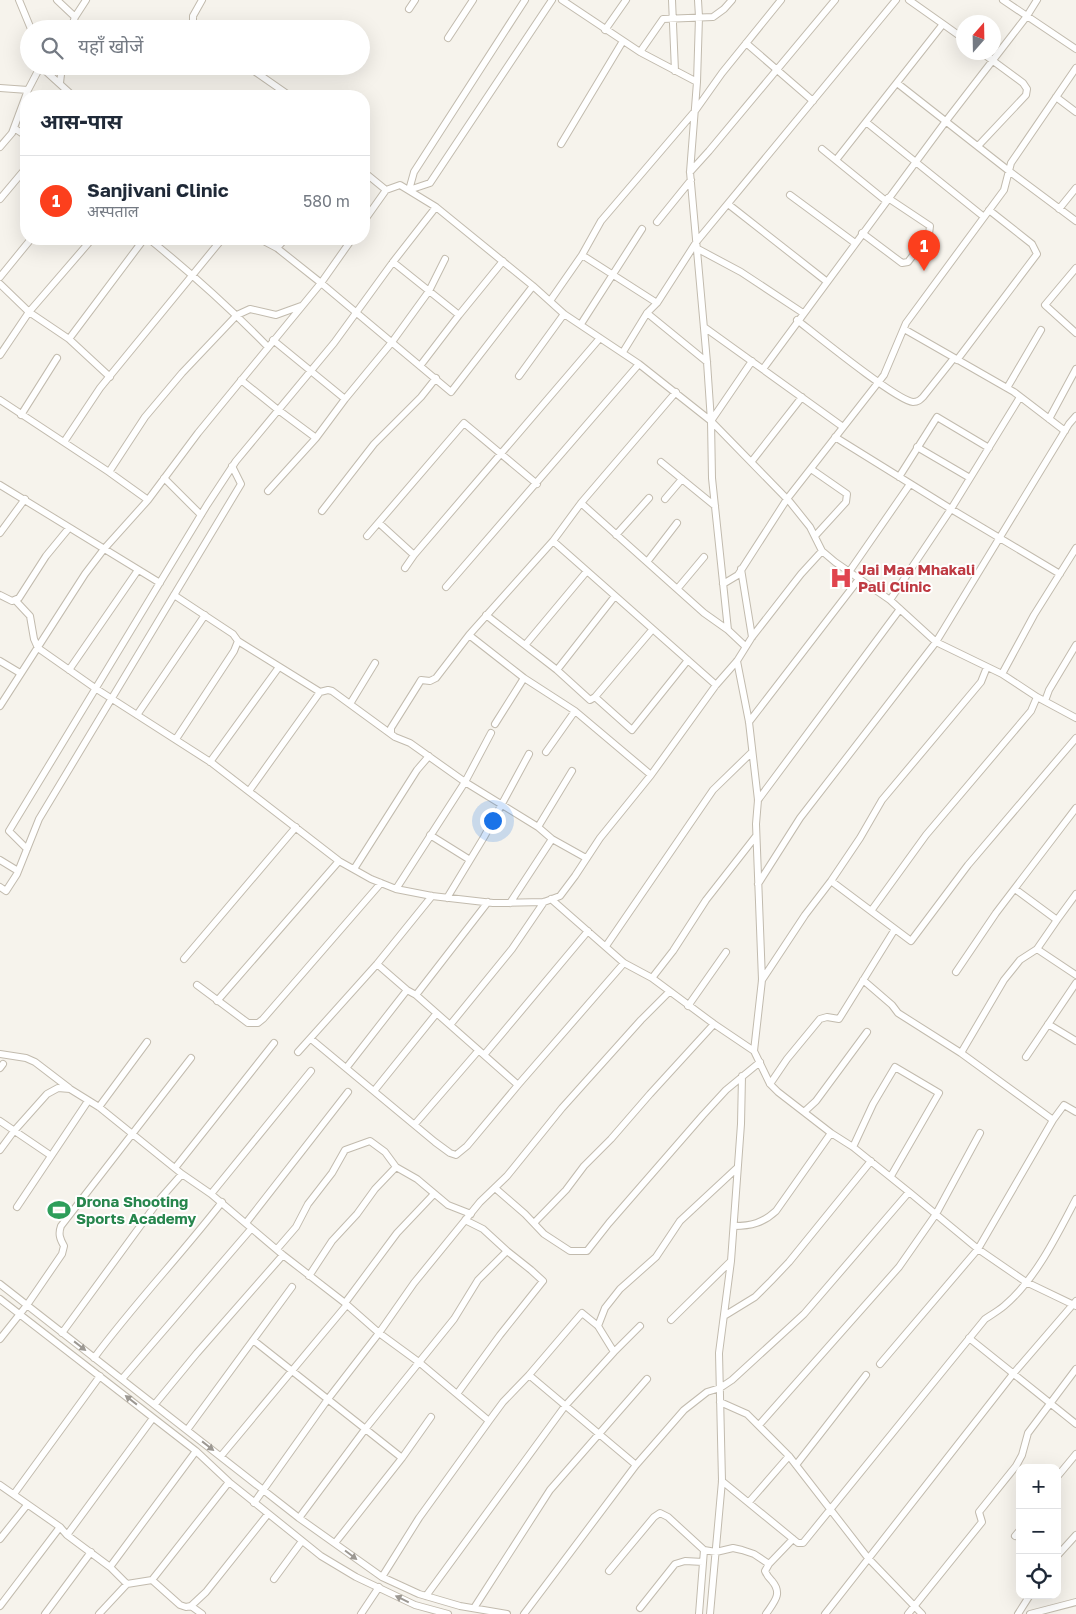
<!DOCTYPE html>
<html lang="hi">
<head>
<meta charset="utf-8">
<style>
	body { margin:0; font-family:"Golos Text","Noto Sans Devanagari",sans-serif; background:#f6f6f7; color:#1f2937 }
	.controls { position:absolute; right:15px; bottom:15px; display:grid; overflow:hidden; border-radius:10px; box-shadow:0 5px 20px #0002 }
	.controls button { width:45px; height:45px; display:grid; place-items:center; padding:0; border:0; border-bottom:1px solid #e0e1e3; background:#fff; color:#1f2937; font:25px sans-serif }
	.compass { position:absolute; left:956px; top:15px; width:45px; height:45px; border-radius:50%; background:#fff; box-shadow:0 5px 20px #0002; rotate:20deg }
	.you { position:absolute; left:492px; top:820px; width:18px; height:18px; margin:-12px; border:4px solid #fff; border-radius:50%; background:#1a73e8; box-shadow:0 0 0 8px #1a73e833 }
	.badge { display:grid; place-items:center; width:32px; height:32px; border-radius:50%; background:#fc3f1d; color:#fff; font-size:16px; font-weight:700 }
	.pin { position:absolute; translate:-50% -41px; filter:drop-shadow(0 1px 2px #0008) }
	.pin::after { content:''; position:absolute; top:26px; width:18px; height:15px; background:inherit; clip-path:polygon(0 0,100% 0,50% 100%) }
	.list { margin:0; padding:0; list-style:none }
	h2 { display:flex; justify-content:space-between; align-items:center; height:65px; margin:0; padding:0 20px; font-size:21px }
	h2 small { font-size:16px; font-weight:400; color:#747a83 }
	.list li { display:grid; grid-template-columns:32px 1fr auto; gap:15px; align-items:center; box-sizing:border-box; height:90px; padding:0 20px; border-top:1px solid #e0e1e3 }
	.list b { display:block; font-size:19px; white-space:nowrap }
	.list p { margin:0; font-size:16px; white-space:nowrap; color:#747a83 }
	.list em { font-size:16px; font-style:normal; color:#747a83 }
	.icon { flex:none; width:28px; height:28px; fill:none; stroke:currentColor; stroke-width:2; stroke-linecap:round; stroke-linejoin:round }
	.map { position:relative; flex:none; width:1076px; height:1614px; overflow:hidden }
	.search { position:absolute; background:#fff; box-shadow:0 5px 20px #0002; left:20px; top:20px; width:350px; height:55px; display:flex; align-items:center; gap:12px; box-sizing:border-box; padding:0 18px; border-radius:28px; color:#747a83; font-size:19px }
	.panel { position:absolute; background:#fff; box-shadow:0 5px 20px #0002; left:20px; top:90px; width:350px; height:155px; border-radius:20px }
	.map>svg:first-child { display:block }
	.lines { fill:none; stroke-linecap:round; stroke-linejoin:round }
	.minor-casing { stroke:#c2bbae; stroke-width:8 }
	.minor { stroke:#fff; stroke-width:6 }
	.oneway { fill:#9c9892 }
	.labels { text-anchor:middle; dominant-baseline:central; stroke-width:4; stroke-linejoin:round; paint-order:stroke }
	.health-label { font-size:15px; font-weight:bold; fill:#be3a42; stroke:#fff; text-anchor:start }
	.leisure-label { font-size:15px; font-weight:bold; fill:#27864d; stroke:#fff; text-anchor:start }
</style>
</head>
<body>
<div class="map">
<svg width="1076" height="1614" viewBox="0 0 1076 1614">
	<rect width="100%" height="100%" fill="#f6f3ec"/>
	<g class="lines">
		<defs>
			<path id="minor" d="M19,0L31,29
				M57,0L75,17
				M525,0L414,172L409,190L430,183L552,0
				M562,0L640,52L697,82L690,172L707,362L711,421L712,478L728,630L745,646
				M672,0L675,71
				M909,0L943,24
				M1003,0L1076,49
				M409,9L415,0
				M71,29L75,17L86,0
				M193,29V16L202,0
				M605,30L626,0
				M448,38L473,0
				M746,43L813,101
				M640,52L663,19L713,17L724,9L732,0
				M40,66L73,96
				M247,66L290,96
				M697,82L699,17L698,0
				M60,83L62,66
				M897,83L1009,171L1076,221
				M0,88L28,90L40,67
				M1056,97L1076,112
				M866,122L984,217
				M14,128L26,136
				M561,144L623,41
				M978,146L1026,95L1027,89L1023,83L981,52
				M0,147L12,133L28,90
				M822,149L886,201
				M836,160L943,24L964,39
				M364,172L386,190L400,185L436,207L533,286L564,314L639,364L711,421L790,502L810,527L822,551L835,562L890,600L936,642L1002,674L1037,697L1076,718
				M690,172L709,151L835,0
				M790,195L855,243
				M0,199L26,168
				M728,204L826,281
				M1059,209L1076,188
				M364,221L386,190
				M657,222L691,180
				M862,233L902,263L908,262L929,234L930,226L888,198
				M149,239C191,273 230,308 268,347
				M260,239L277,248L321,283L451,392L533,286
				M277,248L285,239
				M698,249L741,272L803,313
				M582,255L657,303
				M393,262L459,315
				M1076,268L1045,305L1076,333
				M0,277L31,239
				M0,284L29,312L69,339L110,377
				M550,301L582,255L601,221L695,111L722,73L781,0
				M647,313L707,362
				M797,320C815,334 897,401 913,402C918,402 920,400 923,397L954,358
				M581,324L642,229
				M704,327L843,427
				M904,329L1014,392L1065,431
				M69,339L144,239
				M273,340L345,399
				M623,352L647,313L657,303L697,241L896,0
				M0,355L29,312L92,239
				M957,360L1037,254L1032,244L989,210
				M420,366L459,315L503,261
				M763,369L946,121L1027,16L1037,0
				M519,376L564,314
				M241,380L277,409L316,438
				M1007,388L1041,330
				M0,400L109,472L148,500
				M21,415L57,358
				M1049,419L1076,369
				M711,421L752,361
				M835,437L951,509L1060,574
				M64,442L100,388L222,239
				M917,447L970,478
				M752,461L802,397
				M661,462L715,506
				M811,469L847,494L846,502L815,536
				M109,472L145,417L182,373L237,315L250,309L276,315L301,306
				M899,477L937,417L989,448
				M164,478L201,515
				M0,485L160,583
				M268,491L316,438L345,399L392,342L429,291L445,259
				M665,499L682,479
				M581,503L704,613L728,630
				M322,511L374,444L421,397L436,378
				M379,523L414,555
				M0,533L25,499
				M616,535L649,498
				M367,536L464,423L537,484
				M553,541L716,685
				M647,562L677,523
				M405,568L414,555L600,338
				M741,569L752,637
				M849,572L910,484
				M723,584L738,575L787,499L884,375L906,323L1004,190L1011,163L1076,68
				M446,587L639,364
				M678,588L704,557
				M0,595L12,601L19,598L46,556L69,528
				M174,595L233,634L238,641L234,651L176,739
				M890,600L951,509L1020,397
				M16,601L30,616L34,639L38,648L95,688L212,763L339,861L371,879L396,889L432,896L493,903L544,902L560,896L575,876L600,838L651,775L716,685L737,661L752,637L801,574L822,551
				M486,615L557,670L615,596
				M652,630L595,697L632,730L688,660
				M238,641L320,692L328,690L332,691L395,737L410,743L465,782L538,827L552,839L586,858
				M526,644L587,571
				M0,661L20,673
				M69,670L138,570
				M557,670L590,700L595,697
				M1002,674L1034,615L1076,548
				M1045,701L1049,690L1076,645
				M350,704L375,663
				M0,706L85,574L104,549L148,500L198,433L321,283L352,239
				M137,715L205,615
				M749,722L859,579
				M495,724L524,678
				M391,733V728L418,685L421,680L430,681L436,678L469,635
				M546,752L575,711
				M210,762L279,667
				M651,775L575,711L524,678L469,635L553,541L581,503L676,392
				M249,791L320,692
				M758,800L900,609
				M538,827L572,771
				M430,835L470,860
				M27,849L9,831L207,505L236,461L334,343L393,262L436,207
				M0,860L18,871
				M354,869L417,770L429,756
				M831,881L911,941L968,865L1076,738
				M758,884L800,818L936,642L1069,424L1076,416
				M0,887L6,891L17,874L39,819L241,484L232,466
				M396,889L465,782L491,733
				M447,898L484,837L529,754
				M551,899L624,963L652,978L714,1024L754,1051
				M510,903L552,839
				M871,911L926,835L1031,711L1037,697
				M1057,920L1076,894
				M606,946L713,790L752,752
				M1037,949L1076,975
				M184,959L296,827
				M377,964L407,990L416,995L518,1085L624,963
				M956,972L996,913L1076,808
				M652,978L673,951L706,900L756,836
				M762,980L805,915L831,881L860,838L882,800L981,682L987,667
				M863,980L892,1005L898,1013L961,1053L1004,980L1020,960L1037,949L1057,920L1015,889
				M197,985L248,1023H258L263,1019L381,883
				M416,995L488,902
				M217,1001L339,861
				M688,1006L726,952
				M1048,1024L1076,1041
				M450,1025L512,949L544,902
				M311,1039L435,1142L450,1153L456,1155L467,1146L518,1085
				M298,1052L377,964L432,896
				M0,1054L26,1058L35,1062L69,1088
				M484,1055L588,931
				M1026,1057L1076,983
				M347,1067L407,990
				M0,1068L3,1064
				M770,1084L787,1059L820,1019L827,1017L839,1019L895,929
				M374,1091L436,1014
				M99,1107L147,1042
				M804,1112L816,1101L867,1032
				M1053,1120L1064,1105L1076,1112
				M0,1121L50,1155
				M415,1124L478,1051
				M853,1147L873,1104L895,1067L939,1093L891,1176
				M0,1150L14,1131L47,1094L58,1088L70,1089L99,1107L182,1174L211,1194L283,1255L345,1303L379,1333L420,1363L489,1421L503,1402L529,1375L582,1313L598,1326L614,1352L640,1326
				M175,1168L274,1043
				M495,1188L525,1214L544,1234L570,1251H587L609,1223L703,1115L726,1090L760,1062
				M909,1192L978,1249L1026,1282L1076,1306
				M211,1194L311,1071
				M17,1207L88,1101
				M465,1220L483,1229L507,1251
				M246,1223L348,1092
				M534,1223L566,1190L584,1166L611,1139L650,1094L714,1024
				M734,1226C751,1226 763,1223 776,1211L831,1133
				M277,1249L296,1227L308,1204L332,1173L345,1150L370,1141L385,1152L396,1167
				M309,1276L332,1241L357,1214L375,1189L396,1167L417,1179L448,1205L471,1214
				M0,1284L299,1518L382,1577L419,1594L460,1606L507,1614
				M0,1299L196,1451L229,1482L321,1556L356,1577L415,1605L448,1614
				M345,1303L397,1233L434,1194
				M724,1316L755,1297L771,1281L789,1262L871,1161
				M671,1320L730,1262
				M598,1326L605,1308L620,1289L656,1257L680,1221L737,1168
				M62,1333L160,1199L182,1174
				M969,1338L1076,1424
				M0,1339L27,1305L62,1254L64,1246C60,1239 58,1234 61,1226L191,1058
				M253,1340L402,1458L335,1543
				M94,1358C134,1304 181,1255 222,1202
				M880,1364L978,1249L1053,1120L961,1053
				M529,1375L636,1465L684,1410L707,1392L720,1388L732,1380L804,1314L909,1192L853,1147L831,1133L778,1092L770,1084L754,1051L762,980L756,824L758,800L749,722L737,661
				M122,1379L251,1229
				M720,1402L747,1414L789,1456L868,1558L922,1614
				M155,1404L197,1353L283,1255
				M759,1425L899,1267L936,1214L980,1133
				M187,1430L292,1287
				M221,1456L345,1307
				M402,1458L431,1417
				M796,1465L866,1375
				M1057,1477L1076,1454
				M722,1481L793,1539L798,1543H803L985,1319C991,1315 998,1311 1004,1306C1036,1279 1057,1235 1076,1199
				M0,1485L60,1527L67,1535L110,1567L127,1584L152,1580L180,1605L186,1607L191,1606L206,1592L268,1514
				M14,1494L100,1376
				M749,1502L789,1456
				M254,1503L328,1399L379,1333L414,1283L480,1202L507,1176L562,1108L641,1020L669,992
				M299,1518L366,1428L454,1319L478,1280L507,1251L531,1270L543,1281L500,1335L457,1394
				M67,1535L153,1418
				M1015,1536L1020,1530
				M0,1539L27,1505
				M1057,1556L1076,1535
				M110,1567L196,1451
				M609,1571L654,1517L660,1513L668,1517L704,1550L716,1552L733,1548L742,1550L754,1554L769,1564
				M382,1577L419,1518L489,1421
				M274,1579L302,1541
				M152,1580L229,1482
				M426,1596L565,1406L614,1352
				M0,1606L60,1527
				M191,1606L202,1614
				M474,1608L550,1490L647,1379
				M640,1608L675,1564L685,1561L703,1562
				M45,1614L91,1552
				M99,1614L127,1584
				M361,1614L379,1587
				M524,1614L636,1465
				M699,1614L704,1550
				M710,1614L722,1481L719,1353L731,1261L741,1124L742,1076
				M766,1614C774,1602 783,1594 772,1581C769,1578 767,1576 765,1571L769,1564L793,1539
				M825,1614L1013,1374L1076,1301
				M908,1614L982,1522L979,1512L1016,1466L1022,1455L1028,1433L1076,1369
				M1018,1614L1030,1595
				M1030,1614L1076,1602"/>
		</defs>
		<use href="#minor" class="minor-casing"/>
		<use href="#minor" class="minor"/>
	</g>
	<defs><path id="oneway-solid" d="M-6-.8H1V-3.2L6.5 0L1 3.2V.8H-6Z" transform="scale(1.25)"/></defs>
	<g class="oneway">
		<use href="#oneway-solid" transform="translate(80 1346) rotate(38)"/>
		<use href="#oneway-solid" transform="translate(131 1400) rotate(-142)"/>
		<use href="#oneway-solid" transform="translate(208 1446) rotate(38)"/>
		<use href="#oneway-solid" transform="translate(351 1555) rotate(37)"/>
		<use href="#oneway-solid" transform="translate(402 1599) rotate(-154)"/>
	</g>
	<defs>
		<symbol id="hospital-bare" viewBox="-9 -9 18 18"><path d="M-5-5h3v3.5h4V-5h3V5h-3V1.5h-4V5h-3Z" fill="#e0444e" stroke="#fff" stroke-width="2.5" paint-order="stroke"/></symbol>
		<symbol id="stadium-bare" viewBox="-9 -9 18 18"><path d="M0-5a6.5 5 0 1 0 0 10a6.5 5 0 1 0 0-10ZM-3.5-1.8h7v3.6h-7Z" fill="#2e9e5b" stroke="#fff" stroke-width="2.5" paint-order="stroke"/></symbol>
	</defs>
	<g fill-rule="evenodd">
		<use href="#hospital-bare" x="825" y="562" width="32" height="32"/>
		<use href="#stadium-bare" x="43" y="1194" width="32" height="32"/>
	</g>
	<g class="labels">
		<g class="health-label">
			<text x="858" y="569">Jai Maa Mhakali<tspan x="858" dy="17">Pali Clinic</tspan></text>
		</g>
		<g class="leisure-label">
			<text x="76" y="1201">Drona Shooting<tspan x="76" dy="17">Sports Academy</tspan></text>
		</g>
	</g>
</svg>
<div class="controls">
<button>+</button>
<button>−</button>
<button><svg class="icon" aria-label="locate" viewBox="0 0 24 24"><circle cx="12" cy="12" r="6"/><path d="M12 2v4M12 18v4M2 12h4M18 12h4"/></svg></button>
</div>
<svg class="compass" viewBox="-18 -18 36 36"><path d="M0-13l5 13h-10z" fill="#e53935"/><path d="M0 13l5-13h-10z" fill="#747a83"/></svg>
<div class="you"></div>
<div class="pin badge" style="left:924px;top:271px">1</div>
<div class="search"><svg class="icon" aria-label="search" viewBox="0 0 24 24"><circle cx="10" cy="10" r="6"/><path d="M15 15l6 6"/></svg>यहाँ खोजें</div>
<section class="panel">
<h2>आस-पास<small></small></h2>
<ul class="list">
<li><span class="badge">1</span><div><b>Sanjivani Clinic</b><p>अस्पताल</p></div><em>580 m</em></li>
</ul>
</section>
</div>
</body>
</html>
